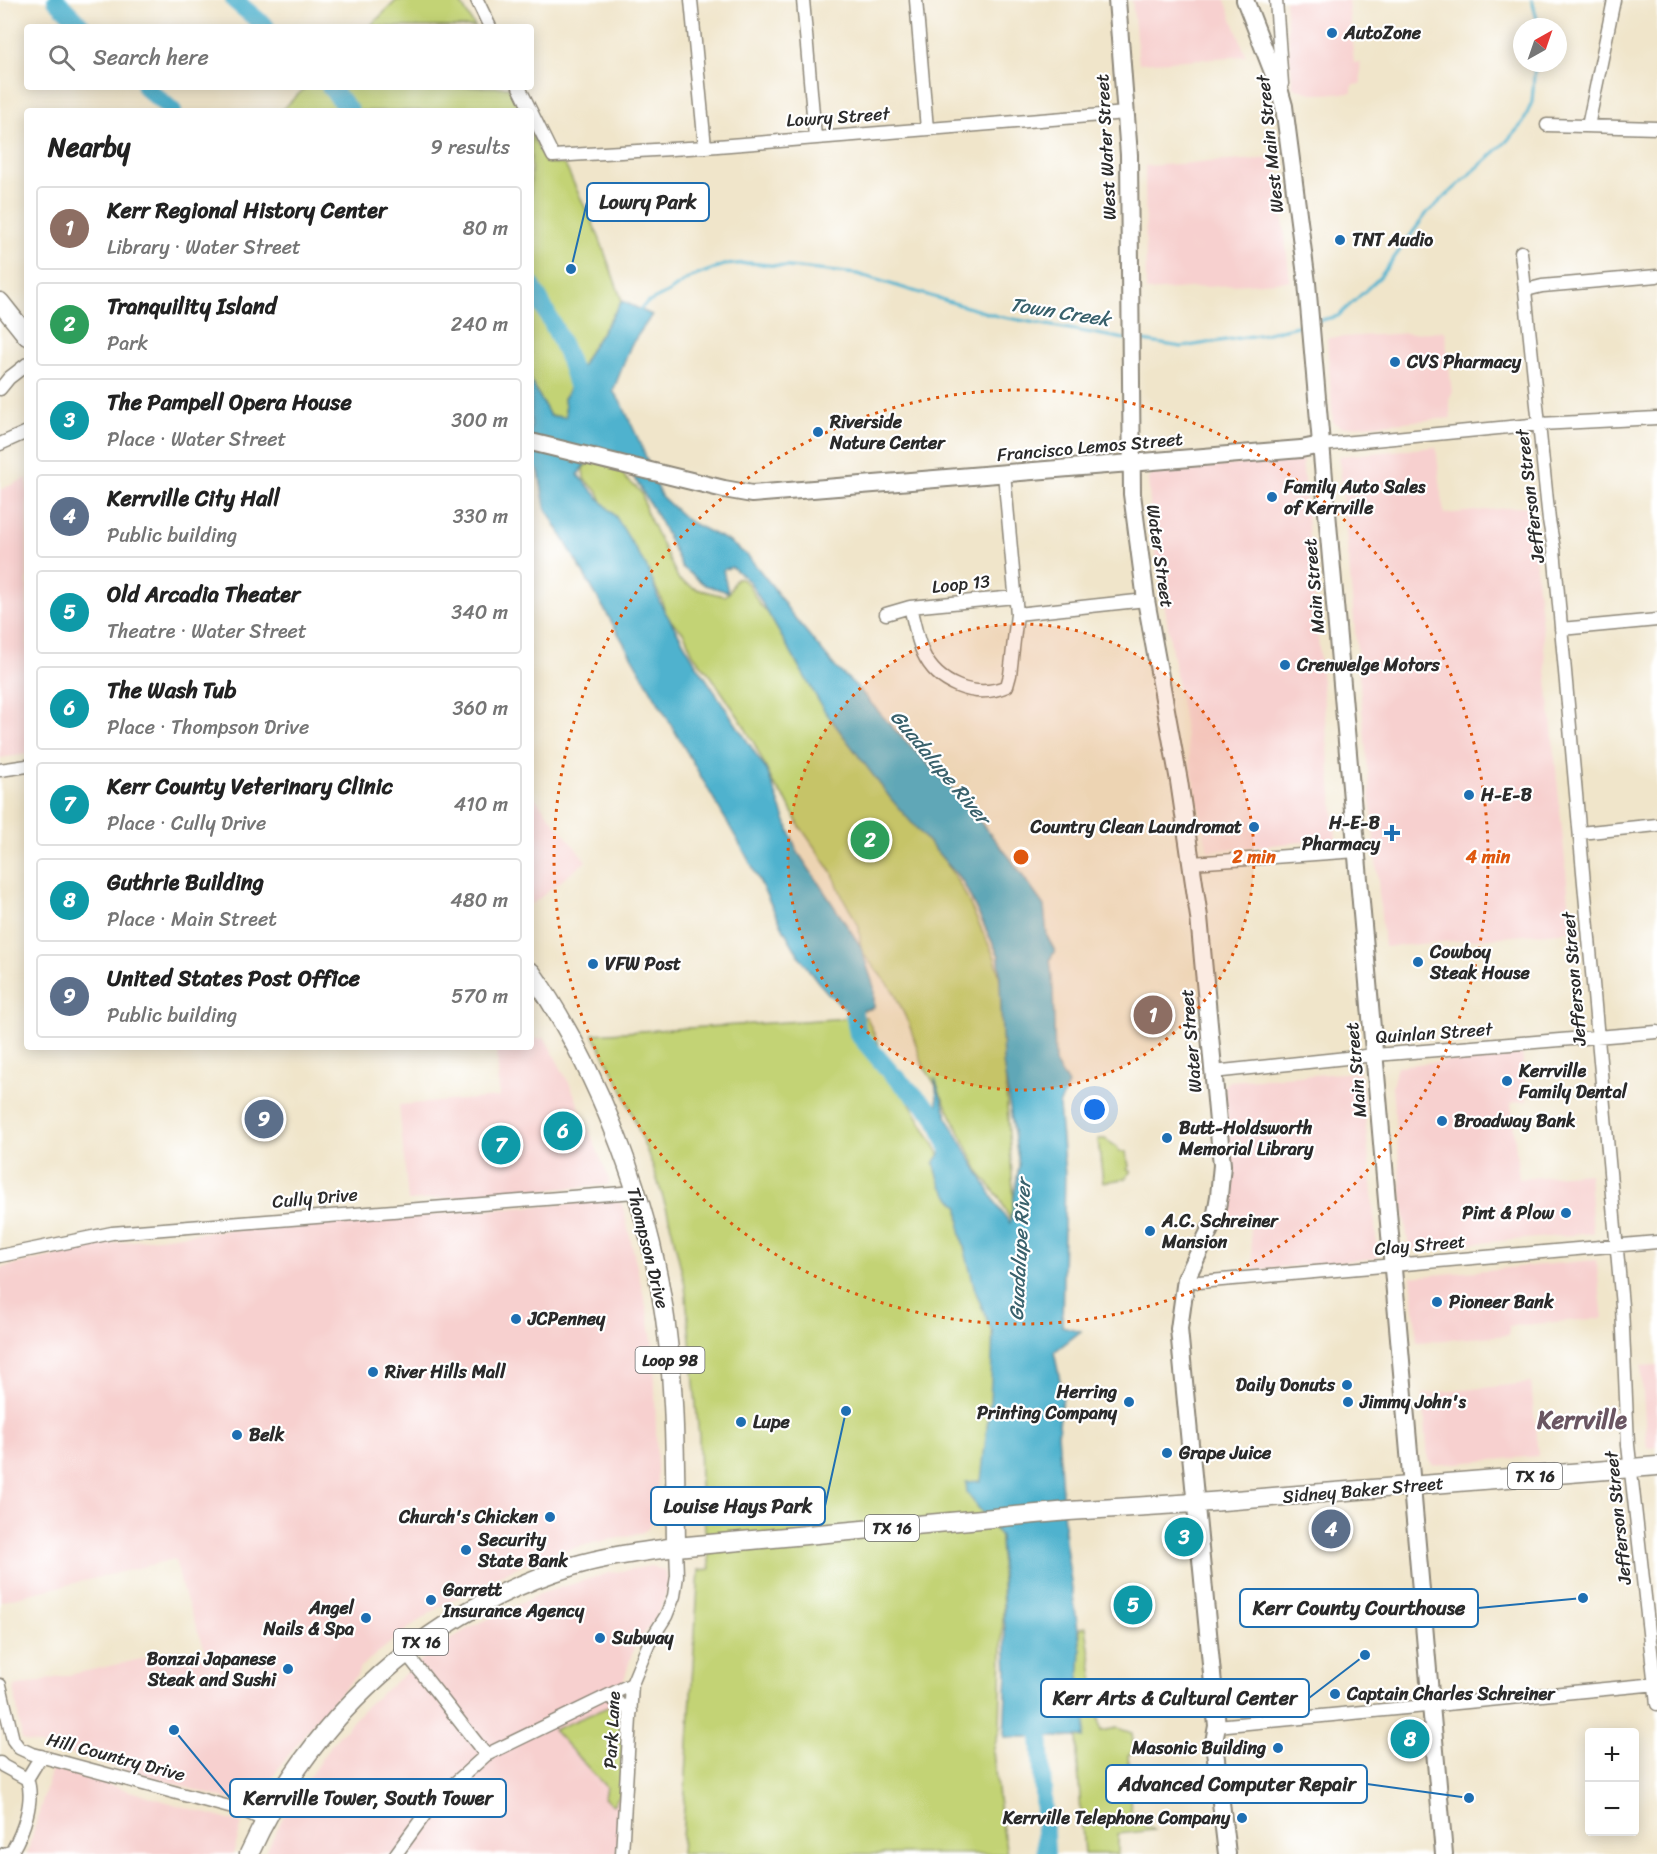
<!DOCTYPE html>
<html lang="en">
<head>
<meta charset="utf-8">
<style>
	body { margin:0; font-family:Sriracha,sans-serif; background:#f2f2f2; color:#222 }
	.controls { position:absolute; right:18px; bottom:18px; display:grid; overflow:hidden; border-radius:6px; box-shadow:0 3px 15px #0003 }
	.controls button { width:54px; height:54px; display:grid; place-items:center; padding:0; border:0; border-bottom:2px solid #e0e0e0; background:#fff; color:#222; font:30px sans-serif }
	.compass { position:absolute; left:1513px; top:18px; width:54px; height:54px; border-radius:50%; background:#fff; box-shadow:0 3px 15px #0003; rotate:40deg }
	.you { position:absolute; left:1095px; top:1110px; width:21px; height:21px; margin:-15px; border:4px solid #fff; border-radius:50%; background:#1a73e8; box-shadow:0 0 0 9px #1a73e833 }
	.badge { display:grid; place-items:center; width:39px; height:39px; border-radius:50%; background:#1f6fb2; color:#fff; font-size:20px; font-weight:700 }
	.pin { position:absolute; translate:-50% -50%; border:3px solid #fff; box-shadow:0 2px 6px #0006 }
	.list { margin:0; padding:0; list-style:none }
	h2 { display:flex; justify-content:space-between; align-items:center; height:78px; margin:0; padding:0 24px; font-size:26px }
	h2 small { font-size:20px; font-weight:400; color:#767676 }
	.list li { display:grid; grid-template-columns:39px 1fr auto; gap:18px; align-items:center; box-sizing:border-box; height:84px; margin:0 12px 12px; padding:0 12px; border:2px solid #e0e0e0; border-radius:6px }
	.list b { display:block; font-size:22px; white-space:nowrap }
	.list p { margin:0; font-size:20px; white-space:nowrap; color:#767676 }
	.list em { font-size:20px; font-style:normal; color:#767676 }
	.icon { flex:none; width:33px; height:33px; fill:none; stroke:currentColor; stroke-width:2; stroke-linecap:round; stroke-linejoin:round }
	.map { position:relative; flex:none; width:1657px; height:1854px; overflow:hidden }
	.search { position:absolute; background:#fff; box-shadow:0 3px 15px #0003; left:24px; top:24px; width:510px; height:66px; display:flex; align-items:center; gap:15px; box-sizing:border-box; padding:0 21px; border-radius:6px; color:#767676; font-size:22px }
	.panel { position:absolute; background:#fff; box-shadow:0 3px 15px #0003; left:24px; top:108px; width:510px; height:942px; border-radius:6px }
	.map>svg:first-child { display:block }
	.built { fill:#f7d0cf }
	.green { fill:#c3d375; stroke:#777f50; stroke-width:1.5 }
	.water { fill:#4fb2ce; stroke:#3d6e7c; stroke-width:1.5 }
	.lines { fill:none; stroke-linecap:round; stroke-linejoin:round }
	.stream { stroke:#4fb2ce; stroke-width:3 }
	.river { stroke:#4fb2ce; stroke-width:18 }
	.street-casing { stroke:#8e887a; stroke-width:15 }
	.secondary-casing { stroke:#8e887a; stroke-width:20 }
	.primary-casing { stroke:#8e887a; stroke-width:21 }
	.street { stroke:#fff; stroke-width:12 }
	.secondary { stroke:#fff; stroke-width:16 }
	.primary { stroke:#fff; stroke-width:18 }
	.ring { fill:none; stroke:#df570e; stroke-width:3; stroke-dasharray:3 6 }
	.poi-dot { fill:#1f6fb2; stroke:#fff; stroke-width:2 }
	.labels { text-anchor:middle; dominant-baseline:central; stroke-width:4.5; stroke-linejoin:round; paint-order:stroke }
	.shield { fill:#fff; stroke:#6b6b6b; stroke-width:1.5 }
	.shield-label { font-size:16px; font-weight:bold; fill:#2b2b2b }
	.poi-label { font-size:18px; font-weight:bold; fill:#2b2b2b; stroke:#fff; text-anchor:start }
	.street-label { font-size:18px; fill:#2b2b2b; stroke:#fff }
	.water-label { font-size:20px; font-style:italic; fill:#39616c; stroke:#fff }
	.district-label { font-size:24px; font-weight:bold; fill:#6a5662; stroke:#fff }
	.centre { fill:#df570e; stroke:#fff; stroke-width:3 }
	.ring-label { font-size:18px; text-anchor:middle; font-weight:bold; fill:#df570e; stroke:#fff; stroke-width:4.5; stroke-linejoin:round; paint-order:stroke }
	.leader { fill:none; stroke:#1f6fb2; stroke-width:2 }
	.callout-dot { fill:#1f6fb2; stroke:#fff; stroke-width:2 }
	.callout { fill:#fff; stroke:#1f6fb2; stroke-width:2 }
	.callout-label { font-size:20px; text-anchor:middle; font-weight:bold; fill:#2b2b2b }
</style>
</head>
<body>
<div class="map">
<svg width="1657" height="1854" viewBox="0 0 1657 1854">
	<rect width="100%" height="100%" fill="#fff"/>
	<filter id="ink" filterUnits="userSpaceOnUse"><feTurbulence type="fractalNoise" baseFrequency=".0167" numOctaves="2"/><feDisplacementMap in="SourceGraphic" scale="12" xChannelSelector="R" yChannelSelector="G"/><feConvolveMatrix kernelMatrix="1 2 1 2 8 2 1 2 1" color-interpolation-filters="sRGB"/></filter>
	<filter id="wash" filterUnits="userSpaceOnUse"><feTurbulence type="fractalNoise" baseFrequency=".008" numOctaves="4" result="noise"/><feDisplacementMap in="SourceGraphic" scale="24" xChannelSelector="R" yChannelSelector="G"/><feGaussianBlur stdDeviation="1.35" result="paint"/><feColorMatrix in="noise" values="0 0 0 0 0 0 0 0 0 0 0 0 0 0 0 0 0 1.4 0 .05"/><feComposite in="paint" operator="in"/></filter>
	<g filter="url(#wash)">
		<rect width="100%" height="100%" fill="#f0e5ca"/>
		<path class="built" d="M1132,0H1225L1246,56L1139,63Z
			M1285,0H1348L1354,63L1360,62L1361,84L1352,85V93L1316,94L1293,88Z
			M1276,158L1290,281L1146,291L1145,166Z
			M1445,331L1452,393L1449,399L1451,418L1343,427L1333,423L1327,338Z
			M1436,447L1444,514L1530,506L1572,931L1384,947L1339,456Z
			M1302,459L1336,839L1208,851L1192,773L1152,529L1148,479L1155,471Z
			M27,478V754L0,758V490Z
			M531,793L586,861L531,905Z
			M545,1038L572,1089L609,1179L608,1185L408,1201L399,1105L499,1097L497,1047H531V1039Z
			M1522,1053L1527,1101L1511,1103L1519,1179L1589,1173L1593,1233L1409,1249L1403,1206L1392,1086L1397,1066Z
			M1357,1072L1361,1075L1378,1258L1253,1270L1250,1224L1224,1223L1231,1173L1224,1086L1229,1081Z
			M616,1200L620,1202L623,1207L647,1310L654,1353L658,1509L657,1515L648,1529L639,1534L593,1543L555,1553L515,1568L438,1608L414,1624L360,1667L357,1675L314,1722L278,1769L259,1803L251,1806L22,1740L14,1687L178,1651L207,1655L182,1588L175,1559L0,1601V1268L101,1245L215,1231Z
			M1596,1260L1603,1318L1509,1326V1335L1417,1342L1411,1277Z
			M1657,1365V1447L1647,1448L1641,1366Z
			M1531,1383L1538,1456L1433,1465L1428,1460L1423,1394Z
			M651,1566L666,1571L668,1584L664,1600L657,1615L634,1647L624,1680L625,1721L617,1854H265L287,1809L331,1745L367,1705L434,1650L467,1629L542,1593L609,1573Z
			M52,1768L242,1824L233,1854H27Z"/>
		<path class="green" d="M397,0H459L475,27H369Z
			M306,87H509L521,111H281Z
			M531,133L545,162L565,165L599,237L622,301L589,352L564,398L566,417L550,416L531,381Z
			M592,460L621,470L626,479L636,487L642,494L646,511L679,580L696,589L724,596L729,593L736,578H740L748,584L760,605L773,618L945,861L963,890L995,958L1002,988L1006,1091L1015,1218L1011,1221L999,1197L981,1175L938,1089L923,1065L910,1027L894,992L861,951L859,926L843,898L832,872L799,825L786,800L774,785L755,745L740,719L711,676L693,654L684,633L666,616L661,598L655,586L603,504L598,492L584,479L583,468Z
			M867,1017L884,1058L976,1218L992,1334L1003,1611L1000,1727L993,1751L998,1799L1007,1854H681L699,1570L710,1569L700,1487L699,1437L685,1285L667,1210L652,1164L623,1091L593,1034Z
			M1098,1139H1105L1117,1147L1119,1152H1126L1129,1166L1127,1169L1131,1172L1125,1179L1103,1182Z
			M1086,1627L1101,1731L1117,1728L1132,1733L1134,1752L1128,1755L1131,1816L1135,1821L1141,1818L1145,1826L1154,1830L1118,1834V1854H1084L1077,1755L1080,1628Z
			M608,1707L619,1711L625,1721L620,1795L613,1805L604,1798L606,1787L553,1730Z"/>
		<path class="water" d="M622,301L652,315L631,345L613,391L622,404L641,445L661,496L688,521L728,541L748,556L773,587L790,612L836,668L856,686L893,728L957,794L1010,858L1044,906L1047,936L1055,951L1050,959L1053,987L1055,1063L1068,1084L1059,1106L1065,1174L1062,1326L1081,1331L1054,1352L1063,1394L1058,1432L1065,1540L1081,1650L1079,1684L1086,1722L1084,1737H1004L1007,1671L1000,1536L967,1493L966,1482L981,1481L990,1401L993,1334L975,1290L960,1231L959,1208L941,1186L934,1163L942,1151L935,1078L948,1119L1000,1210L1010,1223L1019,1165L1003,1063L999,956L963,882L891,799L824,710L750,582L732,567L723,570L728,592L705,585L682,567L660,521L621,455L596,445L578,475L616,517L649,571L660,603L695,662L767,771L797,851L860,945L874,987V1008C850,1014 844,1010 827,992C789,952 769,896 742,848C677,734 610,620 545,507L539,472L531,460V381L550,416L566,417L564,399L589,352Z"/>
		<g class="lines">
			<path class="stream" d="M1532,0L1539,27
				M637,312L647,303L669,292L689,278L724,265L750,263L857,274L997,316L1125,339
				M1317,321L1338,316L1380,277L1427,213L1506,142L1523,123L1532,102L1535,63
				M1137,340L1182,347L1264,334L1305,324"/>
			<path class="river" d="M56,0L83,27
				M234,0L266,27
				M145,87L173,111
				M330,87L350,111
				M531,284C551,321 573,358 580,400
				M849,987L858,1034L891,1073L936,1116L949,1150
				M1039,1712L1046,1854"/>
		</g>
	</g>
	<g filter="url(#ink)">
		<g class="lines">
			<defs>
				<path id="street" d="M477,0L490,27
					M691,0L705,147
					M803,0L815,137
					M916,0L927,129
					M1276,0L1282,84
					M519,87L553,156L705,147L1126,113
					M1547,125L1657,128
					M1588,126L1614,0
					M1521,252L1549,520L1554,549L1622,1306L1628,1445L1657,1704
					M1526,290L1542,286L1657,276
					M0,389L9,378L27,364
					M0,444L27,432
					M1321,445L1540,424L1657,418
					M1004,473L1017,614L1146,600
					M1015,597L910,607C914,622 917,639 923,653C937,684 975,700 1007,686L1010,675L1017,614
					M886,614L910,607
					M1561,629L1657,620
					M0,770L27,766
					M1580,833L1657,825
					M1192,863L1357,851
					M1213,1072L1375,1055L1657,1032
					M0,1256L112,1233L635,1192
					M1186,1279L1199,1282L1657,1242
					M406,1653L486,1755
					M0,1685L13,1740L19,1748L32,1754L244,1811L266,1821
					M608,1696L631,1711
					M1217,1726L1657,1684
					M0,1763L3,1766L27,1779C35,1800 23,1832 12,1851L4,1854
					M27,1779L41,1756
					M396,1854L428,1810L446,1791L486,1755L632,1684
					M622,1854L632,1684L649,1643L666,1616L674,1596L677,1576L676,1547"/>
				<path id="secondary" d="M1117,0L1129,155L1132,494L1146,600L1179,781L1199,917L1222,1165L1219,1196L1215,1219L1186,1279L1179,1329L1217,1726L1214,1742L1227,1854
					M1245,0L1278,85L1284,106L1307,283L1444,1854
					M531,442L724,489L752,494L1301,449L1321,445"/>
				<path id="primary" d="M0,302L27,336
					M531,972C593,1061 643,1187 661,1293C676,1377 675,1462 676,1547
					M249,1854C311,1717 429,1610 573,1566C607,1556 641,1552 676,1547L1069,1511L1210,1502L1657,1466"/>
			</defs>
			<use href="#street" class="street-casing"/>
			<use href="#secondary" class="secondary-casing"/>
			<use href="#primary" class="primary-casing"/>
			<use href="#street" class="street"/>
			<use href="#secondary" class="secondary"/>
			<use href="#primary" class="primary"/>
		</g>
	</g>
	<circle cx="1021" cy="857" r="233" fill="#df570e" fill-opacity=".12"/>
	<g class="ring">
		<circle cx="1021" cy="857" r="233"/>
		<circle cx="1021" cy="857" r="467"/>
	</g>
	<g class="poi-dot">
		<circle cx="1332" cy="33" r="6"/>
		<circle cx="1340" cy="240" r="6"/>
		<circle cx="1395" cy="362" r="6"/>
		<circle cx="818" cy="432" r="6"/>
		<circle cx="1272" cy="497" r="6"/>
		<circle cx="1285" cy="665" r="6"/>
		<circle cx="1469" cy="795" r="6"/>
		<circle cx="1254" cy="827" r="6"/>
		<path d="M1389 824h6v6h6v6h-6v6h-6v-6h-6v-6h6z"/>
		<circle cx="1418" cy="962" r="6"/>
		<circle cx="593" cy="964" r="6"/>
		<circle cx="1507" cy="1081" r="6"/>
		<circle cx="1442" cy="1121" r="6"/>
		<circle cx="1167" cy="1138" r="6"/>
		<circle cx="1566" cy="1213" r="6"/>
		<circle cx="1150" cy="1231" r="6"/>
		<circle cx="1437" cy="1302" r="6"/>
		<circle cx="516" cy="1319" r="6"/>
		<circle cx="373" cy="1372" r="6"/>
		<circle cx="1347" cy="1385" r="6"/>
		<circle cx="1129" cy="1402" r="6"/>
		<circle cx="1348" cy="1402" r="6"/>
		<circle cx="741" cy="1422" r="6"/>
		<circle cx="237" cy="1435" r="6"/>
		<circle cx="1167" cy="1453" r="6"/>
		<circle cx="550" cy="1517" r="6"/>
		<circle cx="466" cy="1550" r="6"/>
		<circle cx="431" cy="1600" r="6"/>
		<circle cx="366" cy="1618" r="6"/>
		<circle cx="600" cy="1638" r="6"/>
		<circle cx="288" cy="1669" r="6"/>
		<circle cx="1335" cy="1694" r="6"/>
		<circle cx="1278" cy="1748" r="6"/>
		<circle cx="1242" cy="1818" r="6"/>
	</g>
	<g class="labels">
		<g class="shield">
			<rect x="635.5" y="1347" width="69" height="26" rx="4.5"/>
			<rect x="1508" y="1463" width="54" height="26" rx="4.5"/>
			<rect x="865" y="1515" width="54" height="26" rx="4.5"/>
			<rect x="394" y="1629" width="54" height="26" rx="4.5"/>
		</g>
		<g class="shield-label">
			<text x="670" y="1360">Loop 98</text>
			<text x="1535" y="1476">TX 16</text>
			<text x="892" y="1528">TX 16</text>
			<text x="421" y="1642">TX 16</text>
		</g>
		<g class="poi-label">
			<text x="1344" y="33">AutoZone</text>
			<text x="1352" y="240">TNT Audio</text>
			<text x="1407" y="362">CVS Pharmacy</text>
			<text x="830" y="422">Riverside<tspan x="830" dy="21">Nature Center</tspan></text>
			<text x="1284" y="487">Family Auto Sales<tspan x="1284" dy="21">of Kerrville</tspan></text>
			<text x="1297" y="665">Crenwelge Motors</text>
			<text x="1481" y="795">H-E-B</text>
			<text x="1380" y="823" text-anchor="end">H-E-B<tspan x="1380" dy="21">Pharmacy</tspan></text>
			<text x="1242" y="827" text-anchor="end">Country Clean Laundromat</text>
			<text x="1430" y="952">Cowboy<tspan x="1430" dy="21">Steak House</tspan></text>
			<text x="605" y="964">VFW Post</text>
			<text x="1519" y="1071">Kerrville<tspan x="1519" dy="21">Family Dental</tspan></text>
			<text x="1454" y="1121">Broadway Bank</text>
			<text x="1179" y="1128">Butt-Holdsworth<tspan x="1179" dy="21">Memorial Library</tspan></text>
			<text x="1554" y="1213" text-anchor="end">Pint &amp; Plow</text>
			<text x="1162" y="1221">A.C. Schreiner<tspan x="1162" dy="21">Mansion</tspan></text>
			<text x="1449" y="1302">Pioneer Bank</text>
			<text x="528" y="1319">JCPenney</text>
			<text x="385" y="1372">River Hills Mall</text>
			<text x="1335" y="1385" text-anchor="end">Daily Donuts</text>
			<text x="1117" y="1392" text-anchor="end">Herring<tspan x="1117" dy="21">Printing Company</tspan></text>
			<text x="1360" y="1402">Jimmy John's</text>
			<text x="753" y="1422">Lupe</text>
			<text x="249" y="1435">Belk</text>
			<text x="1179" y="1453">Grape Juice</text>
			<text x="538" y="1517" text-anchor="end">Church's Chicken</text>
			<text x="478" y="1540">Security<tspan x="478" dy="21">State Bank</tspan></text>
			<text x="443" y="1590">Garrett<tspan x="443" dy="21">Insurance Agency</tspan></text>
			<text x="354" y="1608" text-anchor="end">Angel<tspan x="354" dy="21">Nails &amp; Spa</tspan></text>
			<text x="612" y="1638">Subway</text>
			<text x="276" y="1659" text-anchor="end">Bonzai Japanese<tspan x="276" dy="21">Steak and Sushi</tspan></text>
			<text x="1347" y="1694">Captain Charles Schreiner</text>
			<text x="1266" y="1748" text-anchor="end">Masonic Building</text>
			<text x="1230" y="1818" text-anchor="end">Kerrville Telephone Company</text>
		</g>
		<g class="street-label">
			<text transform="translate(838 117) rotate(-4)">Lowry Street</text>
			<text transform="translate(1270 144) rotate(-96)">West Main Street</text>
			<text transform="translate(1106 147) rotate(-93)">West Water Street</text>
			<text transform="translate(1090 447) rotate(-5)">Francisco Lemos Street</text>
			<text transform="translate(1530 496) rotate(-97)">Jefferson Street</text>
			<text transform="translate(1160 556) rotate(82)">Water Street</text>
			<text transform="translate(961 584) rotate(-6)">Loop 13</text>
			<text transform="translate(1314 586) rotate(-95)">Main Street</text>
			<text transform="translate(1574 979) rotate(-95)">Jefferson Street</text>
			<text transform="translate(1434 1033) rotate(-4)">Quinlan Street</text>
			<text transform="translate(1191 1041) rotate(-95)">Water Street</text>
			<text transform="translate(1356 1070) rotate(-95)">Main Street</text>
			<text transform="translate(315 1198) rotate(-5)">Cully Drive</text>
			<text transform="translate(1420 1245) rotate(-5)">Clay Street</text>
			<text transform="translate(648 1248) rotate(76)">Thompson Drive</text>
			<text transform="translate(1363 1490) rotate(-5)">Sidney Baker Street</text>
			<text transform="translate(1618 1518) rotate(-96)">Jefferson Street</text>
			<text transform="translate(612 1730) rotate(-87)">Park Lane</text>
			<text transform="translate(116 1757) rotate(15)">Hill Country Drive</text>
		</g>
		<g class="water-label">
			<text transform="translate(1060 312) rotate(9)">Town Creek</text>
			<text transform="translate(940 767) rotate(50)">Guadalupe River</text>
			<text transform="translate(1020 1250) rotate(-87)">Guadalupe River</text>
		</g>
		<g class="district-label">
			<text x="1582" y="1420">Kerrville</text>
		</g>
	</g>
	<circle cx="1021" cy="857" r="9" class="centre"/>
	<g class="ring-label">
		<text x="1254" y="863">2 min</text>
		<text x="1488" y="863">4 min</text>
	</g>
	<path class="leader" d="M571 269L587 202M846 1411L825 1506M1583 1598L1478 1608M1365 1655L1309 1698M1469 1798L1367 1784M174 1730L230 1798"/>
	<g class="callout-dot">
		<circle cx="571" cy="269" r="6"/>
		<circle cx="846" cy="1411" r="6"/>
		<circle cx="1583" cy="1598" r="6"/>
		<circle cx="1365" cy="1655" r="6"/>
		<circle cx="1469" cy="1798" r="6"/>
		<circle cx="174" cy="1730" r="6"/>
	</g>
	<g class="callout">
		<rect x="587" y="183" width="122" height="38" rx="6"/>
		<rect x="651" y="1487" width="174" height="38" rx="6"/>
		<rect x="1240" y="1589" width="238" height="38" rx="6"/>
		<rect x="1041" y="1679" width="268" height="38" rx="6"/>
		<rect x="1106" y="1765" width="261" height="38" rx="6"/>
		<rect x="230" y="1779" width="276" height="38" rx="6"/>
	</g>
	<g class="callout-label">
		<text x="648" y="209">Lowry Park</text>
		<text x="738" y="1513">Louise Hays Park</text>
		<text x="1359" y="1615">Kerr County Courthouse</text>
		<text x="1175" y="1705">Kerr Arts &amp; Cultural Center</text>
		<text x="1237" y="1791">Advanced Computer Repair</text>
		<text x="368" y="1805">Kerrville Tower, South Tower</text>
	</g>
</svg>
<div class="controls">
<button>+</button>
<button>−</button>
</div>
<svg class="compass" viewBox="-18 -18 36 36"><path d="M0-13l5 13h-10z" fill="#e53935"/><path d="M0 13l5-13h-10z" fill="#767676"/></svg>
<div class="you"></div>
<div class="pin badge" style="left:1153px;top:1015px;background:#8d6e63">1</div>
<div class="pin badge" style="left:870px;top:840px;background:#2e9e5b">2</div>
<div class="pin badge" style="left:1184px;top:1537px;background:#0f9aa8">3</div>
<div class="pin badge" style="left:1331px;top:1529px;background:#5c6f8a">4</div>
<div class="pin badge" style="left:1133px;top:1605px;background:#0f9aa8">5</div>
<div class="pin badge" style="left:563px;top:1131px;background:#0f9aa8">6</div>
<div class="pin badge" style="left:501px;top:1145px;background:#0f9aa8">7</div>
<div class="pin badge" style="left:1410px;top:1739px;background:#0f9aa8">8</div>
<div class="pin badge" style="left:264px;top:1119px;background:#5c6f8a">9</div>
<div class="search"><svg class="icon" aria-label="search" viewBox="0 0 24 24"><circle cx="10" cy="10" r="6"/><path d="M15 15l6 6"/></svg>Search here</div>
<section class="panel">
<h2>Nearby<small>9 results</small></h2>
<ul class="list">
<li><span class="badge" style="background:#8d6e63">1</span><div><b>Kerr Regional History Center</b><p>Library · Water Street</p></div><em>80 m</em></li>
<li><span class="badge" style="background:#2e9e5b">2</span><div><b>Tranquility Island</b><p>Park</p></div><em>240 m</em></li>
<li><span class="badge" style="background:#0f9aa8">3</span><div><b>The Pampell Opera House</b><p>Place · Water Street</p></div><em>300 m</em></li>
<li><span class="badge" style="background:#5c6f8a">4</span><div><b>Kerrville City Hall</b><p>Public building</p></div><em>330 m</em></li>
<li><span class="badge" style="background:#0f9aa8">5</span><div><b>Old Arcadia Theater</b><p>Theatre · Water Street</p></div><em>340 m</em></li>
<li><span class="badge" style="background:#0f9aa8">6</span><div><b>The Wash Tub</b><p>Place · Thompson Drive</p></div><em>360 m</em></li>
<li><span class="badge" style="background:#0f9aa8">7</span><div><b>Kerr County Veterinary Clinic</b><p>Place · Cully Drive</p></div><em>410 m</em></li>
<li><span class="badge" style="background:#0f9aa8">8</span><div><b>Guthrie Building</b><p>Place · Main Street</p></div><em>480 m</em></li>
<li><span class="badge" style="background:#5c6f8a">9</span><div><b>United States Post Office</b><p>Public building</p></div><em>570 m</em></li>
</ul>
</section>
</div>
</body>
</html>
